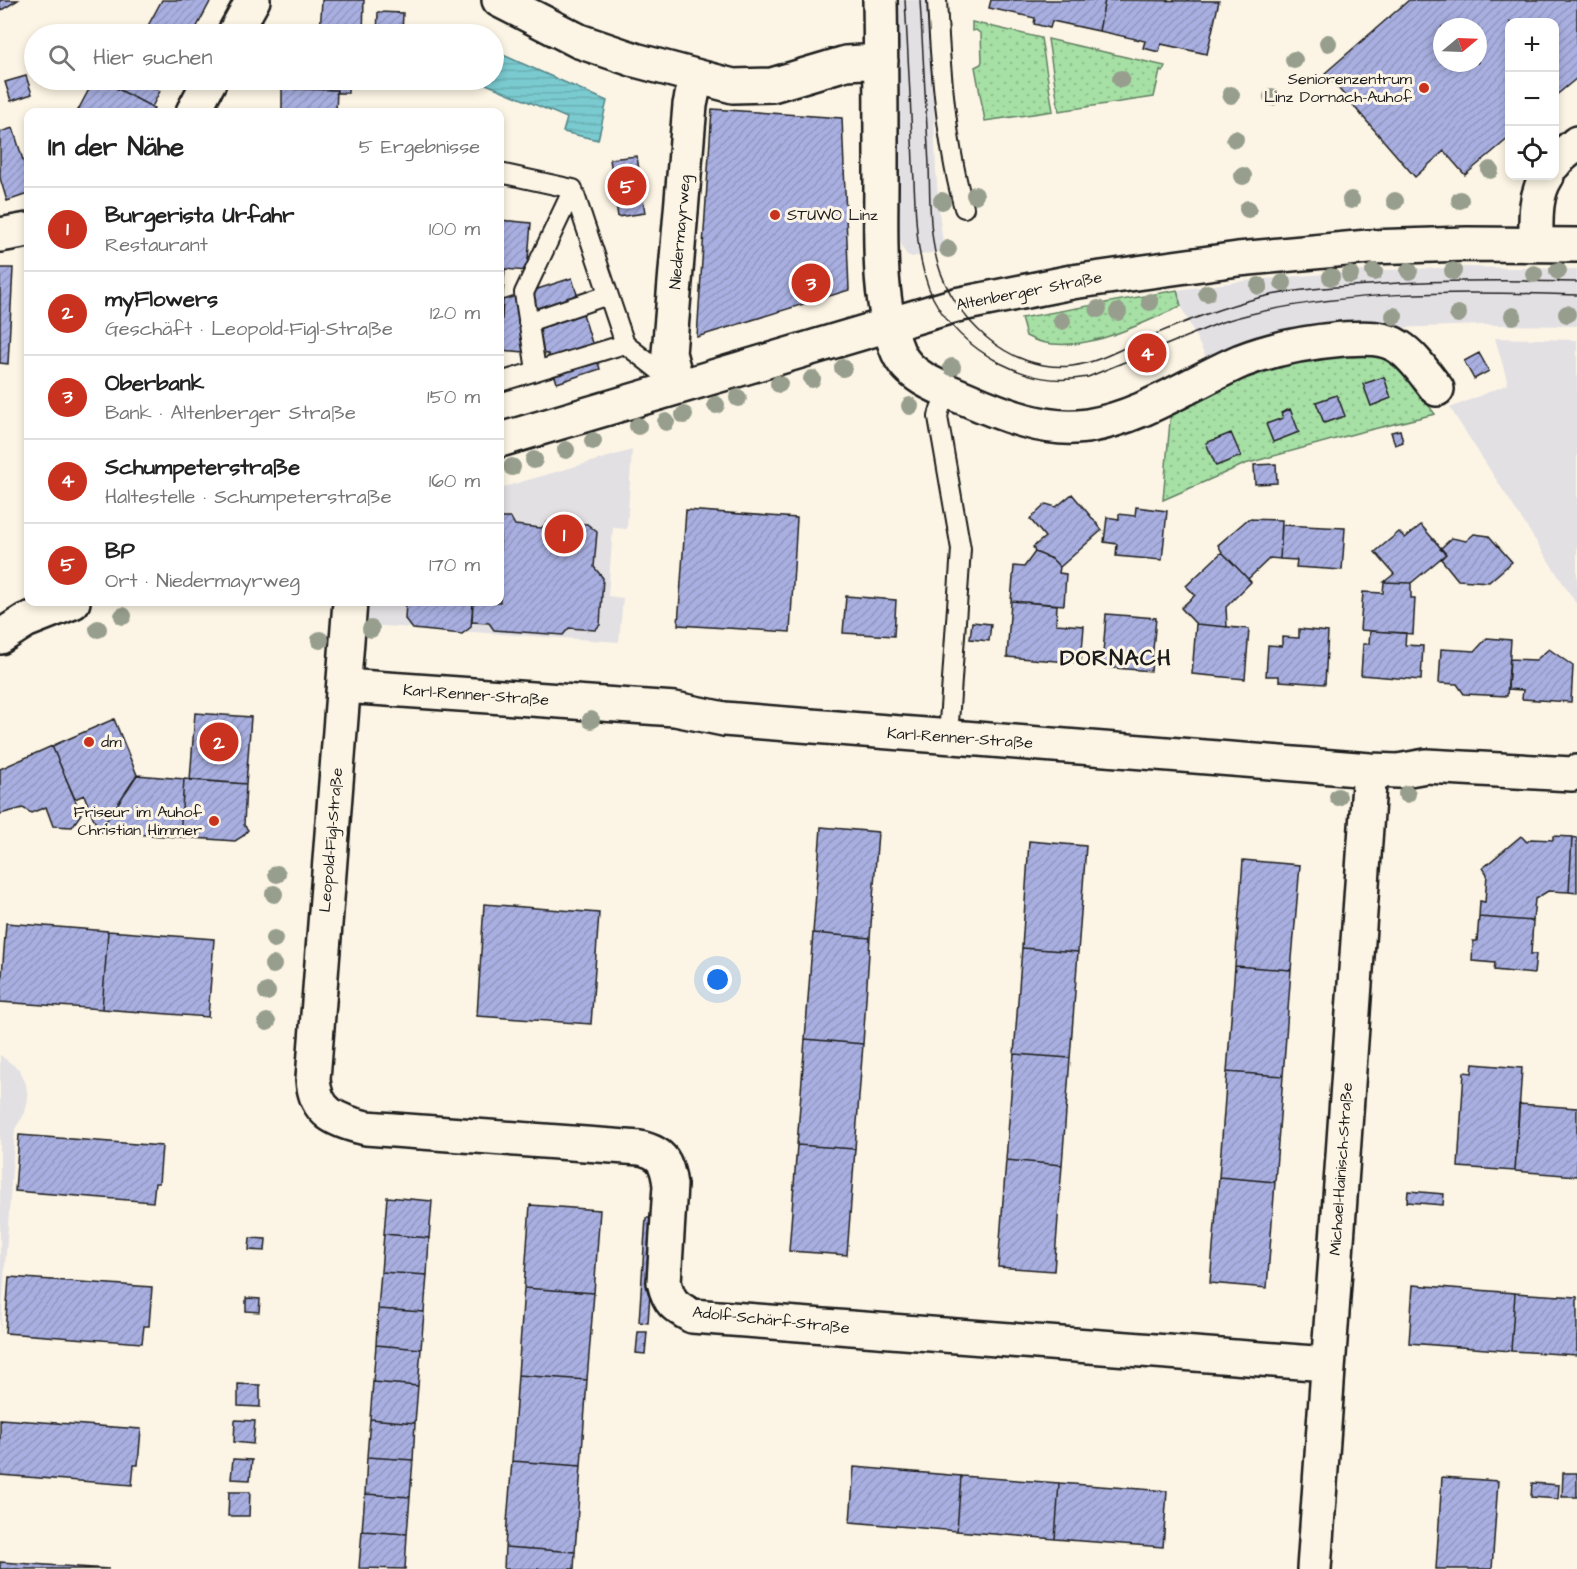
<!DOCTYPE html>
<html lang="de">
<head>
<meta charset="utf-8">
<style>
	body { margin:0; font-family:"Architects Daughter",sans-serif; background:#f6f6f6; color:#222 }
	.controls { position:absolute; right:18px; top:18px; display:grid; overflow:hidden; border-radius:12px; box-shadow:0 3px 9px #0003 }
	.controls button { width:54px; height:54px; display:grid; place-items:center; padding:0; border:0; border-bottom:2px solid #e0e0e0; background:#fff; color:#222; font:30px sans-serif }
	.compass { position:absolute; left:1433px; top:18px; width:54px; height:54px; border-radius:50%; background:#fff; box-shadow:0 3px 9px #0003; rotate:71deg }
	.you { position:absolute; left:718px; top:980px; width:21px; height:21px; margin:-15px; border:4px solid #fff; border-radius:50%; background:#1a73e8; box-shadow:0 0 0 9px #1a73e833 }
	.badge { display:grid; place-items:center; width:39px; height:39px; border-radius:50%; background:#c8321e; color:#fff; font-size:20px; font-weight:700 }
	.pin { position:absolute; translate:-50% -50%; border:3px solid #fff; box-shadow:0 2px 6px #0006 }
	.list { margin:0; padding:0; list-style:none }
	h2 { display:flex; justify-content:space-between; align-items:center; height:78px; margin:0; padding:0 24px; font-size:26px }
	h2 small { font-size:20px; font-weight:400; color:#767676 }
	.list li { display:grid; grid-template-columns:39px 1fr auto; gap:18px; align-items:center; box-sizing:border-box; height:84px; padding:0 24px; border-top:2px solid #e0e0e0 }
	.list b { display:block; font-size:22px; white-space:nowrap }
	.list p { margin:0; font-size:20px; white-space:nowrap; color:#767676 }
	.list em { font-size:20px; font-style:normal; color:#767676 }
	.icon { flex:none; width:33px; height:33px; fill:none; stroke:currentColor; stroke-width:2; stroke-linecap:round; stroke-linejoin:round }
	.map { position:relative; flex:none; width:1577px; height:1569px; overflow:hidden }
	.search { position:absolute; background:#fff; box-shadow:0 3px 9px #0003; left:24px; top:24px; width:480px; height:66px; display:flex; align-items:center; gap:15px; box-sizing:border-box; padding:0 21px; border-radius:33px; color:#767676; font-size:22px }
	.panel { position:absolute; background:#fff; box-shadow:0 3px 9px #0003; left:24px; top:108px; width:480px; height:498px; border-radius:12px }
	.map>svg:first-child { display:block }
	.built { fill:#e3e0e4 }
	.grass { fill:url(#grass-dots); stroke:#617e60; stroke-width:1.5 }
	.water { fill:url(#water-rules); stroke:#548588; stroke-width:1.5 }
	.building { fill:url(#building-hatch); stroke:#1c1c1c; stroke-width:1.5; fill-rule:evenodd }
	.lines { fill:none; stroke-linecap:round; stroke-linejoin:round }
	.lane-casing { stroke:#1c1c1c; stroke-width:22 }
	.street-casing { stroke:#1c1c1c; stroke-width:38 }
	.secondary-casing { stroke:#1c1c1c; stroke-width:38 }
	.lane { stroke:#fcf5e5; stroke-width:18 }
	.street { stroke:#fcf5e5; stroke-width:33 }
	.secondary { stroke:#fcf5e5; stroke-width:33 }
	.tram { stroke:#1c1c1c; stroke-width:1.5 }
	.tree { fill:#979e8d }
	.poi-dot { fill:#c8321e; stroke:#fcf5e5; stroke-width:2 }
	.labels { text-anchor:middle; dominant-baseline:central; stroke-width:6; stroke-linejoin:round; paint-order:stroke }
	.poi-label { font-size:16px; fill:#1c1c1c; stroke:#fcf5e5; text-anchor:end }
	.street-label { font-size:16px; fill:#1c1c1c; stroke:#fcf5e5 }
	.district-label { font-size:22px; font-weight:bold; letter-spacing:1.5px; fill:#1c1c1c; stroke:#fcf5e5 }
</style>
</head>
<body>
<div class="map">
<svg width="1577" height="1569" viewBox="0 0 1577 1569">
	<defs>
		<pattern id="grass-dots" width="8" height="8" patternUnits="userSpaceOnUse" patternTransform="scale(1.5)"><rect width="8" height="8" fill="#a6e0a5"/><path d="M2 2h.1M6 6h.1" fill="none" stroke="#8ec08d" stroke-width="1.8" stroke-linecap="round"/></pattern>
		<pattern id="water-rules" width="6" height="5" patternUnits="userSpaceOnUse" patternTransform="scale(1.5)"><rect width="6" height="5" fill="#7acbd0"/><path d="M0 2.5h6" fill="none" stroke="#69aeb2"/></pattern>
		<pattern id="building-hatch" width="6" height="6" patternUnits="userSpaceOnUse" patternTransform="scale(1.5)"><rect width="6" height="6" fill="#a9b0e1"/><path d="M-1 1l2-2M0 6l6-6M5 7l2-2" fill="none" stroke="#9197c0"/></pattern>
	</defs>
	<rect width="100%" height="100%" fill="#fcf5e5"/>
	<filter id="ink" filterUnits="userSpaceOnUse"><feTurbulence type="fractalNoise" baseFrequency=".0167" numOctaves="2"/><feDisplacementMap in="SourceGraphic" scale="12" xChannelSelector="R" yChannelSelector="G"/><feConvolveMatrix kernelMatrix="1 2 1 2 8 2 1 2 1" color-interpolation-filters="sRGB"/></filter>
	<g filter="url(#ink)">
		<path class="built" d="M893,0H930L936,171L940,220L944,250L912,257L907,255L902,248L900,239Z
			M1466,267L1577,269V326L1485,325L1392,328L1208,362L1181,306L1177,290L1251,280L1359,271Z
			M1495,338L1577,340V605L1450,408L1508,384Z
			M632,450L627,529L613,528L608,596L623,598L619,642L367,625L369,602H500V488Z
			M0,1055L20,1070L26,1084L28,1099L25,1113L15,1129L0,1337Z"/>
		<path class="grass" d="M972,22L1041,38L1053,111L985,121L975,67L981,64L982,61L981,34L976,30L972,31Z
			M1048,39L1165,66L1163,72L1160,71L1154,97L1059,111Z
			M1177,290L1181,306C1139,325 1071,361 1026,336L1021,318Z
			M1348,353C1356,354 1365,353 1373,355C1397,360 1420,395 1435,414L1357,433L1245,464L1163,500L1171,410C1204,395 1236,378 1270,367C1295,358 1322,356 1348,353Z"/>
		<path class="water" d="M494,51L607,101L598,140L563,132L567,118L486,84L487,80H494Z"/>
		<path class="building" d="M0,0H18L0,11Z
			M162,0H211L193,34H147L144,33Z
			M322,0H364L363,34L320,33Z
			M991,0H1105L1099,31L1052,21L1050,28L1034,24L1035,18L989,8Z
			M1105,0L1219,1L1207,54L1161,44L1159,52L1143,48L1145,41L1099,31Z
			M1409,0H1577V78L1554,97V22H1510V137L1465,175L1444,151L1415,177L1325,73ZM1442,27H1478V63H1442Z
			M378,12L403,13L402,34H377Z
			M430,29L457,30L456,34H430Z
			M26,76L32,94L11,101L5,82Z
			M94,80H101L154,108L152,112H77Z
			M101,80H139L160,91L152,107Z
			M294,80H348V93H336L337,90L294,89Z
			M282,88L337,90L336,112H282Z
			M712,109L842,118L849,290L697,337Z
			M13,128L28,176V194L7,201L0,178V132Z
			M637,156L645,213L618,217L610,159Z
			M500,220L531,223L527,271L505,269L500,333Z
			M0,268H13L8,364L0,363Z
			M572,278L600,369L557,383L548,354L500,350L503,300Z
			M1479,353L1489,371L1474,379L1464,361Z
			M1384,377L1391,398L1371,406L1363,384Z
			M1337,395L1345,416L1324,423L1316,402Z
			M1290,409L1299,432L1273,442L1266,424L1283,418L1281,413Z
			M1400,430L1403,442L1395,445L1391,432Z
			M1231,433L1241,456L1216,466L1206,443Z
			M1276,464L1277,483L1255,484L1254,465Z
			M1072,494L1102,530L1060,567L1052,559L1035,552L1033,547L1045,537L1030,519L1046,504L1056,507Z
			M1136,507L1167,511L1162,560L1116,556L1117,544L1104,542L1107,517L1119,519V514L1135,516Z
			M686,510L797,518L790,632L678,625Z
			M500,518H511L515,525L541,528L548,522L587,524L597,532L594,567L603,578L600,625L595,630L569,628L563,635L494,630L489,623L472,622L473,602H500Z
			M1248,519L1282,520L1280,559L1270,558L1248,579L1222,552L1218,545Z
			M1282,525L1345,528L1342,570L1296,567L1297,560L1280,559Z
			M1421,525L1446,554L1411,583L1384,582L1394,574L1375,552L1399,532L1405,538Z
			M1474,534L1489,536L1512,562L1489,582L1458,580L1441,559L1446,554L1440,549L1452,538L1466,541Z
			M1035,552L1052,559L1060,567L1059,573L1066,574L1064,605L1011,601L1014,566L1024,567Z
			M1222,552L1251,582L1226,607L1227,627L1196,624L1181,608L1195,595L1186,586Z
			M1384,582L1411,583V598H1415L1413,634L1360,630L1363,592L1383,593Z
			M846,596L896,600L894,636L843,633Z
			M1011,601L1057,605L1056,624L1084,626L1081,663L1007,657Z
			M406,602H473L471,627L462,634L413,629L405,619Z
			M1106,614L1156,618L1151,671L1102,667Z
			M972,622L991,624L989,641L970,639Z
			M1196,624L1249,629L1245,679L1192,674Z
			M1299,629L1328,632L1325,684L1279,681V676H1266L1268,645L1282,646V637L1299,638Z
			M1370,631L1406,633L1405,645L1423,646L1421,680L1361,675L1363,644H1369Z
			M1487,638L1511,640L1507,696L1464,694L1457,684L1439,683L1441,649L1475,651Z
			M1549,649L1573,666L1571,702L1522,699L1523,690L1508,689L1510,659L1536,660Z
			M195,713L251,717L246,784L190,780Z
			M114,719L137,775L99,832L84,795L75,799L52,746Z
			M52,746L81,814L72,827L53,826L46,807L31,813L23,808L0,814V769Z
			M137,775L184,779L180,837L99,832Z
			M184,779L246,784L244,825L248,830L243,836L235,841L180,837Z
			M821,827L878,832L870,938L813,933Z
			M1521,836L1527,842L1531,839L1553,840V836L1572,837L1569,892L1548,891L1535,899L1533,921L1479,917L1480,901L1485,902L1487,874L1483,868Z
			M1572,837L1577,838V893L1569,892Z
			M1029,841L1086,846L1078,952L1022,948Z
			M1243,860L1300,865L1291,970L1235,966Z
			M484,904L599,913L591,1024L477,1016Z
			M1479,917L1533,921L1531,954H1536L1534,974L1494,970L1495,963L1472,961L1473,941H1477Z
			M6,923L108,931L102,1009L0,1002Z
			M108,931L214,939L208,1017L102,1009Z
			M813,933L870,938L863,1044L805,1039Z
			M1022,948L1078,952L1070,1058L1014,1054Z
			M1235,966L1291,970L1283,1076L1227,1072Z
			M805,1039L863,1044L855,1149L797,1145Z
			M1014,1054L1070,1058L1062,1165L1006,1160Z
			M1473,1064L1522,1068L1515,1171L1458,1167L1464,1072L1472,1073Z
			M1227,1072L1283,1076L1275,1182L1219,1177Z
			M1519,1104L1577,1108V1176L1515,1171Z
			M19,1135L162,1146L159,1183H155L153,1202L15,1191Z
			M797,1145L855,1149L847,1255L789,1251Z
			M1006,1160L1062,1165L1054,1271L998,1267Z
			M1219,1177L1275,1182L1267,1288L1210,1283Z
			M1408,1191L1444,1194L1443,1205L1407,1202Z
			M387,1197L432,1201L429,1238L384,1234Z
			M530,1205L600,1210L594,1293L524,1288Z
			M646,1218H655L648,1323L639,1322Z
			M384,1234L429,1238L427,1275L381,1272Z
			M250,1238L266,1239L265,1251L249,1250Z
			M381,1272L427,1275L424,1312L378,1309Z
			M9,1277L152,1287L149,1326H144L142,1343L5,1333Z
			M1413,1285L1515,1293L1511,1351L1409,1343Z
			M524,1288L594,1293L587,1380L518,1375Z
			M1515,1293L1577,1297V1355L1511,1351Z
			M246,1298L260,1299L259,1312L246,1311Z
			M378,1309L424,1312L421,1349L376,1345Z
			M638,1332H647L645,1354L636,1353Z
			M376,1345L421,1349L418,1386L373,1382Z
			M518,1375L587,1380L581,1466L512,1461Z
			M373,1382L418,1386L415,1423L370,1419Z
			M238,1384L260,1385V1407L238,1406Z
			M0,1419L141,1429L138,1465H134L132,1485L0,1475Z
			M370,1419L415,1423L413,1460L367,1457Z
			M235,1420L255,1421L253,1444L234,1442Z
			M367,1457L413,1460L410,1497L365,1494Z
			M233,1459L252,1460L250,1480L231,1479Z
			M512,1461L581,1466L575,1552L505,1547Z
			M854,1467L961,1476L957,1531L850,1522Z
			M1563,1473H1577V1497H1562Z
			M961,1476L1059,1483L1055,1539L957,1531Z
			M1442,1477L1498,1481L1492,1569H1436Z
			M1059,1483L1167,1491L1163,1547L1055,1539Z
			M1532,1483L1559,1485L1558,1499L1531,1497Z
			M229,1492H250L249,1516H228Z
			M365,1494L410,1497L407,1534L362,1531Z
			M362,1531L407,1534L405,1569L359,1568Z
			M505,1547L575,1552L574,1569H504Z
			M0,1562L109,1569H0Z"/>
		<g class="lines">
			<defs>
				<path id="lane" d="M937,0C940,66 946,145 964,208
					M500,173L573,189L625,344
					M528,322L608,295
					M536,370L524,293L573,189
					M500,382L625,344L676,384
					M948,737L961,549L938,417C940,405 944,399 955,394"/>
				<path id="street" d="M499,0L579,41L635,60L733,86L772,85L846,63L881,61
					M880,0C881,61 881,121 881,182C881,234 877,303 898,352C909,378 943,389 967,399C1004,415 1046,432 1087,426C1143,417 1190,383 1241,361C1274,348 1308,342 1343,339C1362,338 1383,336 1399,347C1415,357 1426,376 1437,389
					M234,34L253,0
					M193,112L210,80
					M1554,164L1558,159L1577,143
					M0,235L28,230
					M1536,244C1536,220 1534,196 1547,176
					M678,386L669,353L690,105L696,77
					M350,602L313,1079C315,1113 336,1121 366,1128L640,1148C663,1153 667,1163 670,1185L664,1282C669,1303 674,1306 692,1316L1327,1364
					M344,686L675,709L724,719L1370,770L1398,771L1426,766L1572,774L1577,772
					M1314,1569L1370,770"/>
				<path id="secondary" d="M500,440L956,305L1072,282L1238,259L1368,247L1467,244L1577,245
					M0,637L25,621L73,602"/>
			</defs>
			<use href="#lane" class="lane-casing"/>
			<use href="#street" class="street-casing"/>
			<use href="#secondary" class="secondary-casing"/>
			<use href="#lane" class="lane"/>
			<use href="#street" class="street"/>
			<use href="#secondary" class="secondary"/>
			<path class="tram" d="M905,0C908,54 911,109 913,164C916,207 914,258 933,298C948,327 972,348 1000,363C1030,378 1055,383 1088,377L1222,322C1330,289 1465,291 1577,295
				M920,0C923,55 926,110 929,165C930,196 929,231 937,261C953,318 1008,373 1072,366C1097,363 1121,349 1144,339C1181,323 1219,308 1258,298C1294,289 1332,287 1369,285C1438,280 1507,280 1577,282"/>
		</g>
		<g class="tree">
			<circle cx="1328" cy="43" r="9"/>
			<circle cx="1294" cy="60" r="9"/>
			<circle cx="1121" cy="79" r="9"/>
			<circle cx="1231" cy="95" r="9"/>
			<circle cx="1272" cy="97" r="9"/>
			<circle cx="1235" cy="139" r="9"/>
			<circle cx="1490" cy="170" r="9"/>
			<circle cx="1243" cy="176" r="9"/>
			<circle cx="975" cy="195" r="9"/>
			<circle cx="1351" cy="200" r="9"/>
			<circle cx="1460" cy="200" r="9"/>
			<circle cx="942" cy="201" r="9"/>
			<circle cx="1395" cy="201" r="9"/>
			<circle cx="1248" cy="209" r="9"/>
			<circle cx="948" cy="249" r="9"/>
			<circle cx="1409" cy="271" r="9"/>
			<circle cx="1453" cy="271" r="9"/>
			<circle cx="1558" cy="271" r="9"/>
			<circle cx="1374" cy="272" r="9"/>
			<circle cx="1534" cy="274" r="9"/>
			<circle cx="1350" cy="275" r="9"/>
			<circle cx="1331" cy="277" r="9"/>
			<circle cx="1283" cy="283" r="9"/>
			<circle cx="1259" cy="286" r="9"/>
			<circle cx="1207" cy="293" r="9"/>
			<circle cx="1150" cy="302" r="9"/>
			<circle cx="1098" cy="309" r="9"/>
			<circle cx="1118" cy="312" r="9"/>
			<circle cx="1458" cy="314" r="9"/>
			<circle cx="1567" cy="314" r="9"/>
			<circle cx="1394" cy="316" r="9"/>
			<circle cx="1513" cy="316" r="9"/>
			<circle cx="1062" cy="321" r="9"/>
			<circle cx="952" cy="367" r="9"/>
			<circle cx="843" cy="368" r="9"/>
			<circle cx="812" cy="379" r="9"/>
			<circle cx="779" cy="384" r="9"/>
			<circle cx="738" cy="398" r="9"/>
			<circle cx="716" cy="405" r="9"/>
			<circle cx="910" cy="406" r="9"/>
			<circle cx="684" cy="415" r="9"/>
			<circle cx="666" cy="422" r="9"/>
			<circle cx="638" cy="426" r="9"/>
			<circle cx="593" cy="441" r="9"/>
			<circle cx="566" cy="450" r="9"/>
			<circle cx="534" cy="460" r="9"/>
			<circle cx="512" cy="467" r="9"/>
			<circle cx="123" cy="616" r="9"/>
			<circle cx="98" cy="629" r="9"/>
			<circle cx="371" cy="629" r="9"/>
			<circle cx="320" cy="640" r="9"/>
			<circle cx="591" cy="720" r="9"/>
			<circle cx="1407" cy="794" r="9"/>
			<circle cx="1338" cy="797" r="9"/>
			<circle cx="277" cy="874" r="9"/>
			<circle cx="274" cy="894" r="9"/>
			<circle cx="274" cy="939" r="9"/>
			<circle cx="273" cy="965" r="9"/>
			<circle cx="267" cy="992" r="9"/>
			<circle cx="267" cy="1022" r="9"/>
		</g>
	</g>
	<g class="poi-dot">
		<circle cx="1424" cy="88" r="6"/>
		<circle cx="775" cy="215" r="6"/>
		<circle cx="89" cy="742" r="6"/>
		<circle cx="214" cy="821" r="6"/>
	</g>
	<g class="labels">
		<g class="poi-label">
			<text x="1412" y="79">Seniorenzentrum<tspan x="1412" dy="18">Linz Dornach-Auhof</tspan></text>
			<text x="787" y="215" text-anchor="start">STUWO Linz</text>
			<text x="101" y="742" text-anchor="start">dm</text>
			<text x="202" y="812">Friseur im Auhof<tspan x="202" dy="18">Christian Himmer</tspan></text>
		</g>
		<g class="street-label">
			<text transform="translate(680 232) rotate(-85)">Niedermayrweg</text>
			<text transform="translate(1029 291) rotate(-11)">Altenberger Straße</text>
			<text transform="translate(476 695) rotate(4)">Karl-Renner-Straße</text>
			<text transform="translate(960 738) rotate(4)">Karl-Renner-Straße</text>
			<text transform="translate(331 840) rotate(-85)">Leopold-Figl-Straße</text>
			<text transform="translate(1341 1169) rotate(-86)">Michael-Hainisch-Straße</text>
			<text transform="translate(771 1320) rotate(6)">Adolf-Schärf-Straße</text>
		</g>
		<g class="district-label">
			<text x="1116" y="658">DORNACH</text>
		</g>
	</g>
</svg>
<div class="controls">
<button>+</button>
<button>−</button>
<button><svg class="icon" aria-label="locate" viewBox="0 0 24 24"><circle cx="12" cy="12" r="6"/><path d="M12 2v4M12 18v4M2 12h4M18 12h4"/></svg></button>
</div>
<svg class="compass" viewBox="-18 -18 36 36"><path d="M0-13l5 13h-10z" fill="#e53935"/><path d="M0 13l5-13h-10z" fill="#767676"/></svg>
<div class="you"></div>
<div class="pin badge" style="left:564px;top:534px">1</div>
<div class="pin badge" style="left:219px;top:742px">2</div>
<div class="pin badge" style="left:811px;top:283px">3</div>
<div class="pin badge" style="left:1147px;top:353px">4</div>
<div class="pin badge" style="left:627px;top:186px">5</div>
<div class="search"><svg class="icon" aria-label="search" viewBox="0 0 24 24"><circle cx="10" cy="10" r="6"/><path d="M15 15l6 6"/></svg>Hier suchen</div>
<section class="panel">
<h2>In der Nähe<small>5 Ergebnisse</small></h2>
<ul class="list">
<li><span class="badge">1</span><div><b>Burgerista Urfahr</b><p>Restaurant</p></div><em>100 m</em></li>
<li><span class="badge">2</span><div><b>myFlowers</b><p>Geschäft · Leopold-Figl-Straße</p></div><em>120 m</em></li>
<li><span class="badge">3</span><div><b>Oberbank</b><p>Bank · Altenberger Straße</p></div><em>150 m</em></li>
<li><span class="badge">4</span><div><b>Schumpeterstraße</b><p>Haltestelle · Schumpeterstraße</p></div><em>160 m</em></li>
<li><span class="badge">5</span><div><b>BP</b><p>Ort · Niedermayrweg</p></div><em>170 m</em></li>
</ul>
</section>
</div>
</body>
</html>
